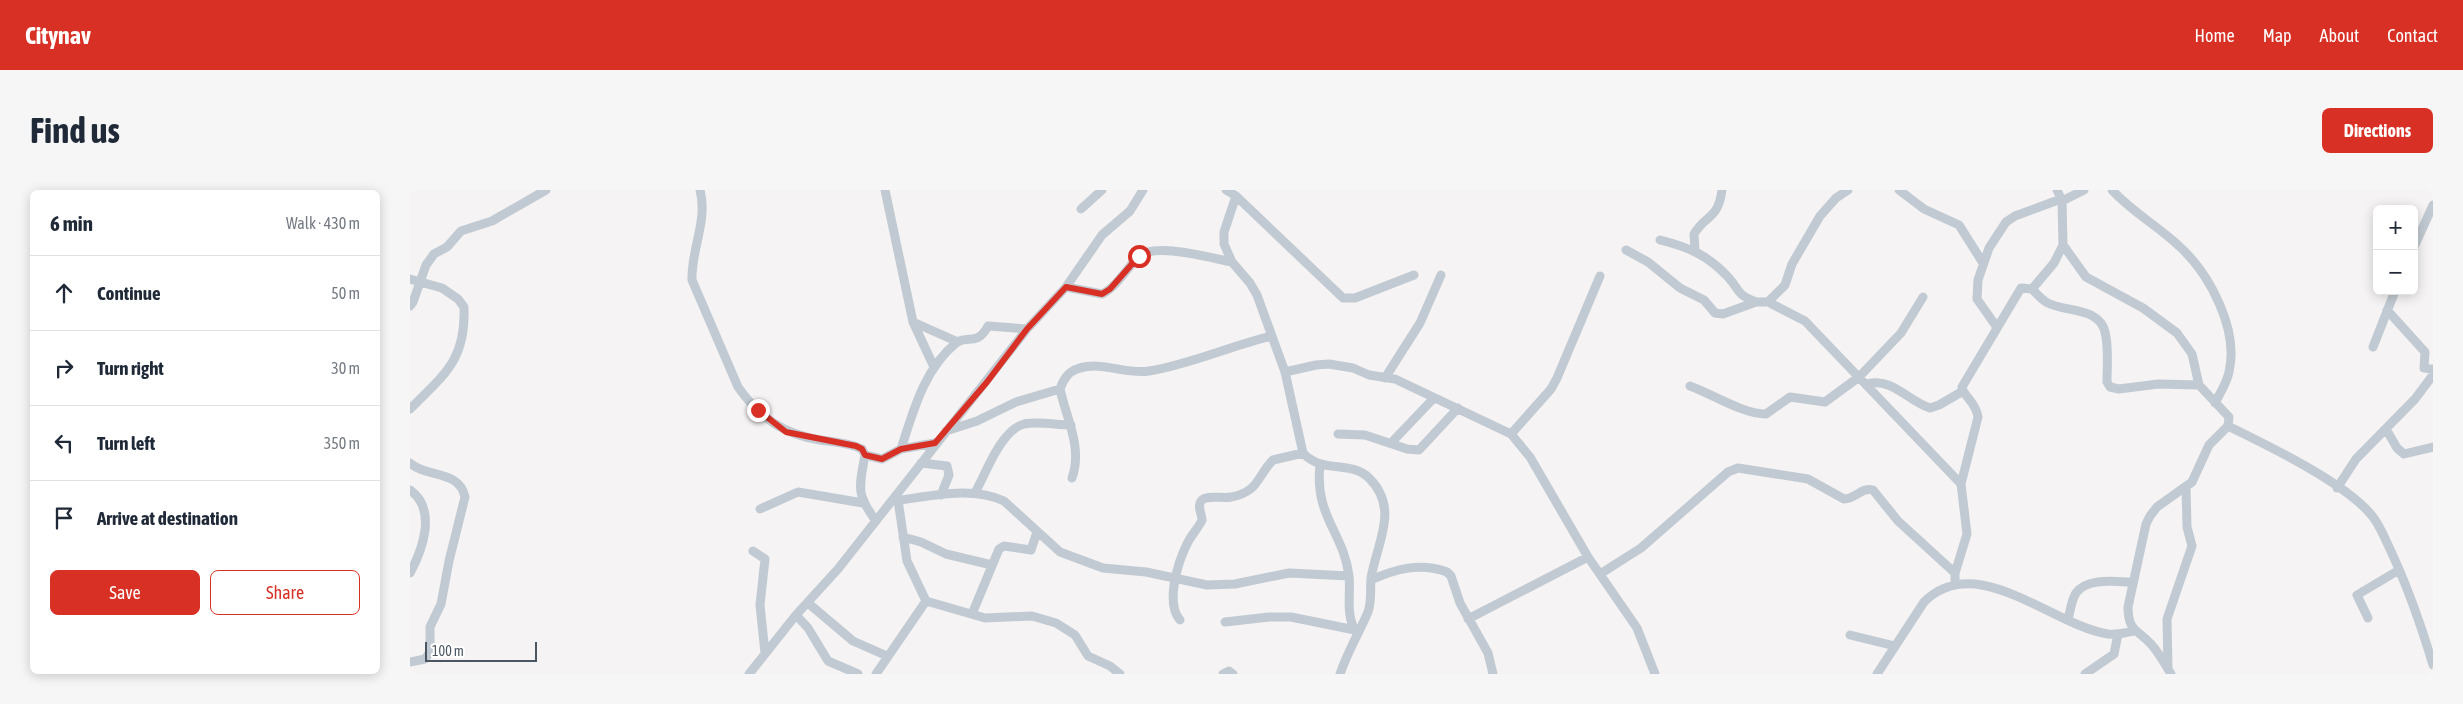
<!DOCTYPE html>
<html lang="en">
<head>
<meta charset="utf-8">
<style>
	body { margin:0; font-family:"Asap Condensed",sans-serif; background:#f6f6f7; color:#1f2937 }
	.controls { position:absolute; right:15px; top:15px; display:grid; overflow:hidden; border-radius:8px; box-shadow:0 2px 12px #0003 }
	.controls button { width:45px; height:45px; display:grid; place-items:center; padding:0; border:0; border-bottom:1px solid #e0e1e3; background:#fff; color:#1f2937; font:25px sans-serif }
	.scale { position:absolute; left:15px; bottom:12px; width:112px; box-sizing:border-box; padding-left:5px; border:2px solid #4a5661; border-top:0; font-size:14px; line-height:18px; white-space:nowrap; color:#4a5661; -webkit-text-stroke:4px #fff; paint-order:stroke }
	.stop { position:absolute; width:15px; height:15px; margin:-11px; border:4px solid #d93025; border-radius:50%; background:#fff }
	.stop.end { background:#d93025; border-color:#fff; box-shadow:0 1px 5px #0008 }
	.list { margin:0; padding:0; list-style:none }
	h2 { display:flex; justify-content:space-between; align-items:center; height:65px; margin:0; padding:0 20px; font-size:21px }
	h2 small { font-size:16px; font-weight:400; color:#747a83 }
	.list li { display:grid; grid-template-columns:32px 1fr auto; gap:15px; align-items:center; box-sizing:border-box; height:75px; padding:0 20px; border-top:1px solid #e0e1e3 }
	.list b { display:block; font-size:19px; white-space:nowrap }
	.list em { font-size:16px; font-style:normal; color:#747a83 }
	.actions { display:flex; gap:10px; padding:15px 20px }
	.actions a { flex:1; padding:11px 0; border:1px solid #d93025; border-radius:8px; text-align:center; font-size:18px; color:#d93025 }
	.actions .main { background:#d93025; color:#fff }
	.icon { flex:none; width:28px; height:28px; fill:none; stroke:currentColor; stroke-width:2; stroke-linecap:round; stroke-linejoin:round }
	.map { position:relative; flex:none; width:2023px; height:484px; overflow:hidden; border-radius:8px }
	header { display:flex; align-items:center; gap:30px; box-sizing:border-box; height:70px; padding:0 25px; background:#d93025; color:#fff }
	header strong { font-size:24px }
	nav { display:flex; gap:28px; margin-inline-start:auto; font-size:18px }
	.intro { display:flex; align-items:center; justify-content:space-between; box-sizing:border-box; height:120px; padding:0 30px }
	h1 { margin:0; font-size:35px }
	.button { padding:12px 22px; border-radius:8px; background:#d93025; color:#fff; font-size:18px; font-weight:700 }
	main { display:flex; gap:30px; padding:0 30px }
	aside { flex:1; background:#fff; border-radius:8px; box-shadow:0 2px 12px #0003 }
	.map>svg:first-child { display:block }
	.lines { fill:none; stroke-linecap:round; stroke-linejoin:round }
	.minor { stroke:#c1cad2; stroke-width:9 }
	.route { stroke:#d93025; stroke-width:6 }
</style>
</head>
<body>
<header>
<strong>Citynav</strong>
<nav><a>Home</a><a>Map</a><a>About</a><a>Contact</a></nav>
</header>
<div class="intro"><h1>Find us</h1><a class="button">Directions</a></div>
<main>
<aside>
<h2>6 min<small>Walk · 430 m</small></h2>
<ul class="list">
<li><svg class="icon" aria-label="ahead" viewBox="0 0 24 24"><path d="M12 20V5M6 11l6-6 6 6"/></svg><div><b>Continue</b></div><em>50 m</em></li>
<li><svg class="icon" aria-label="right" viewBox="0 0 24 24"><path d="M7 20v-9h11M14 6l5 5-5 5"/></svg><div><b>Turn right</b></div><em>30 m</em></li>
<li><svg class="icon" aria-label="left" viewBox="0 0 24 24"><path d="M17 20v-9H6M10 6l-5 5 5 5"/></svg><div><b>Turn left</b></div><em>350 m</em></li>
<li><svg class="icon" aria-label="arrive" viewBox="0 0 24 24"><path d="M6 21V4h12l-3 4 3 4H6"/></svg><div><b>Arrive at destination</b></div></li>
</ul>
<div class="actions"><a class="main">Save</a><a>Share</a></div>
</aside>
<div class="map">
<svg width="2023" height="484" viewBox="0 0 2023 484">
	<rect width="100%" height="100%" fill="#f5f3f3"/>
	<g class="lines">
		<path class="minor" d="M290,0C298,31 281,59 282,90L328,197C350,228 373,244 410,250C424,252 440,253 452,259L455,265C449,298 446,304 466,331
			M475,0L503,132L524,177
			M816,0L826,6L814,42V54L822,72L840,93L847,105L875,182L893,263C912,284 941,270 959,288C990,319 967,352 961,388C960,399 962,411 958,422C949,443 938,461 930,484
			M1489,0L1514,19L1549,35L1573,73
			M1702,0C1722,22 1748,36 1769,56C1800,84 1829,140 1819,182C1817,193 1810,203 1805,213
			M826,6L933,108H945L1004,85
			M1652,11L1674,0
			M671,19L692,0
			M1250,50C1278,57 1298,65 1318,87C1331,101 1325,104 1346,112
			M1653,55L1676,87L1733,118L1767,143L1782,164L1789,195L1819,227L1818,236L1799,255L1782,292L1747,317L1740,326L1736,334L1718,417C1718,441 1727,439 1741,454C1749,463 1755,474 1761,484
			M2004,57L2023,15
			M1216,60L1238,72L1270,98L1294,110L1305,123L1313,124L1346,112H1358L1395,131L1551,294
			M1285,60L1284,44C1296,24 1308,30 1312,0
			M0,89L32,98L48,109L54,117C56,170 35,184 0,219
			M656,97L692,104C706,97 716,80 727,68C743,51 800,68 822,72
			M1622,99L1644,73L1653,55L1652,11L1647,0
			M1358,112L1375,95L1382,74L1410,26L1426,8L1438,0
			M0,116L3,112L16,75L24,64L37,57L51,41L82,31L136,0
			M1977,120L2015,162L2014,178L2023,179
			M503,132L548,152
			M1586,136L1567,109L1568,90L1579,58L1596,32L1605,26L1651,9
			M1963,157L1985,101
			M875,182L906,175L919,174L943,178L959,185L985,189L1101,244L1120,267L1178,367L1227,438L1245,484
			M975,188L1010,133L1031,85
			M1457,194C1482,187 1498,211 1520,218L1529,215L1553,201
			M1280,196C1302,204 1333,224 1356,224L1380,207L1415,212L1449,187L1491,143L1513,107
			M1818,236C1857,255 1938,294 1963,327C1970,336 1974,347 1979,357C1997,395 2011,435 2023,475
			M1976,239L1987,258L1994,264L2023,257
			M536,241L567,231L606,212L650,199
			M928,244L955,245L997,259L1009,260L1048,218
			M1101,244L1141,199L1147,188L1190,86
			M981,253L1024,208
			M491,259C503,222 514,179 546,153C558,144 567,157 578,136L617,139
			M455,265L472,269L491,259L525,253
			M0,273C16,288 49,279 55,307L39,371L31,414L20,437V462L15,469L0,472
			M511,273L537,276L539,285L531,305
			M910,275C904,326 934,343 939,386C941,406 935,424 946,442
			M662,288C673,257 656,228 650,199C653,190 658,182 667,179C691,170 715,185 739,181C781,174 820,156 861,146
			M1927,298L1946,269L2005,209L2023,185
			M0,300C27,319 13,359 0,383
			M565,303C576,283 591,240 614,234C628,231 647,235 661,235
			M488,310L497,371L516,411L575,428L622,426L646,433L665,445L678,466L700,476L710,484
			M483,311C518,307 561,295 594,311L650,362L693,378L736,382L797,395L825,394L879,383L939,386
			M350,319L388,302L453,313
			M493,347L511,352L536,364L582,375
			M343,361L355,369L350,415L355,463
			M1190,384L1231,358L1318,282L1328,278L1398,289L1434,309C1446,309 1451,297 1463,300L1488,331L1545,383
			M961,390C985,379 1011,372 1037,382L1041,386L1050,413L1078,463L1083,484
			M1545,393V383L1557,344L1551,294L1568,227C1566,212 1553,206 1552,197L1611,98L1622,99C1626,103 1631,109 1636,112C1654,123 1689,116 1695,142C1699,157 1697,177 1697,192L1700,197L1709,199L1748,194L1789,195
			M398,413L443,451L477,466
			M562,424L589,359L594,356L621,360L627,342
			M386,425L398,438L418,471L448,484
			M1958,428L1947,405L1989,380
			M1058,429L1178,367
			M770,430C755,413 768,372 777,354C781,345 788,339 792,330C792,324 787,317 791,311C796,304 812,309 821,307C849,302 847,286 863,270L893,263
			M1658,430C1660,422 1661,411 1666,403C1677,387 1707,392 1723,392
			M815,432L859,427H881L945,440
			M1440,445L1485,456
			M1758,479L1757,429L1782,356L1777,337L1776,297
			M339,484L386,425L428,379L617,139L656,97L692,45L720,21L733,0
			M466,484L516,411
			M813,484L819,481L823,484
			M1467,484L1514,412C1567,360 1641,435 1698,444C1707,445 1715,443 1724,441
			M1675,484L1704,464L1708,444"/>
	</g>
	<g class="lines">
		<path class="route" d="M348,220L376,242L446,256L452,259L455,265L472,269L491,259L525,253L577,192L617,139L656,97L692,104L700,99L729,66"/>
	</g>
</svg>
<div class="controls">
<button>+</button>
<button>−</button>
</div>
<div class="scale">100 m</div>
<div class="stop" style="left:729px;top:66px"></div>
<div class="stop end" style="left:348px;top:220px"></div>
</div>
</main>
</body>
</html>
